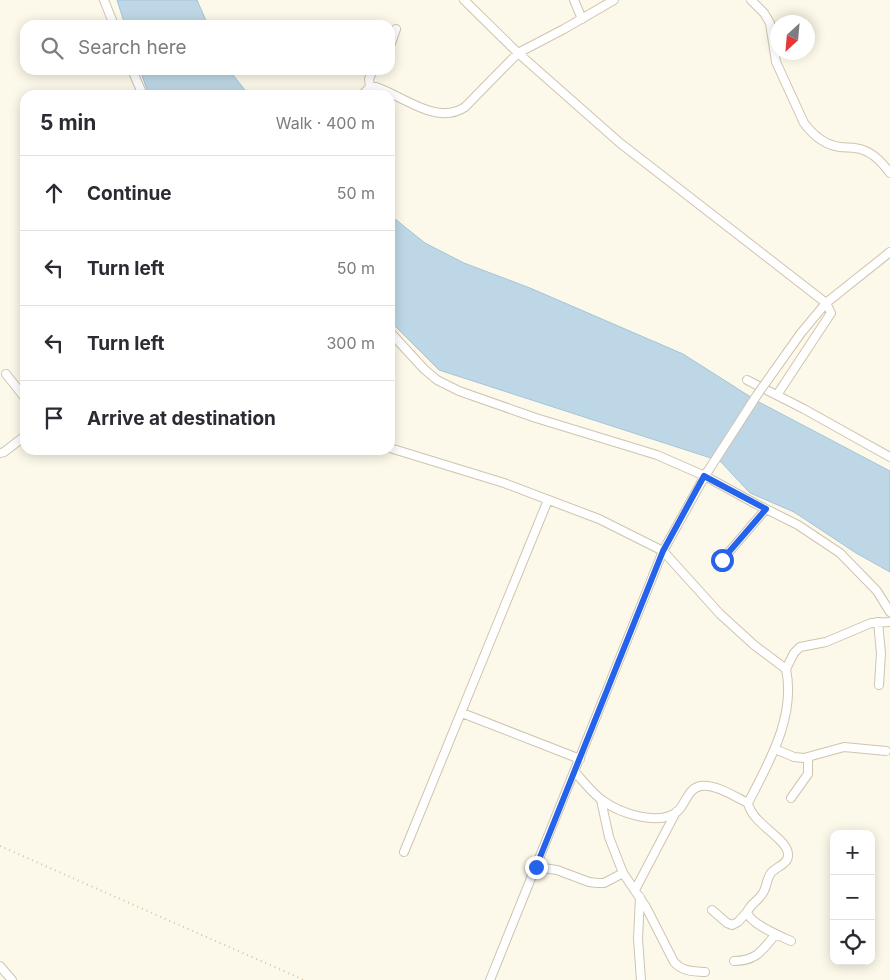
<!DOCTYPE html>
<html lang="en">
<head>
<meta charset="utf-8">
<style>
	body { margin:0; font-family:Inter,sans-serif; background:#f2f2f3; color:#2b2b33 }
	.controls { position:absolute; right:15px; bottom:15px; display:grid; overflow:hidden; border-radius:10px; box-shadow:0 2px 12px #0003 }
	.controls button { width:45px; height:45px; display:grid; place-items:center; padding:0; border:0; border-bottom:1px solid #e1e1e2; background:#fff; color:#2b2b33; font:25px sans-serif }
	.compass { position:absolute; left:770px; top:15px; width:45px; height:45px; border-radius:50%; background:#fff; box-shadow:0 2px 12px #0003; rotate:206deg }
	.stop { position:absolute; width:15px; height:15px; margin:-11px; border:4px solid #2563eb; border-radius:50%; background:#fff }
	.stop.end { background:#2563eb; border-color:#fff; box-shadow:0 1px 5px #0008 }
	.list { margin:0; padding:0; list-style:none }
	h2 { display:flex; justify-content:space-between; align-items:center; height:65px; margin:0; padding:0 20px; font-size:21px }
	h2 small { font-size:16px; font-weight:400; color:#7c7c81 }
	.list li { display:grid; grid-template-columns:32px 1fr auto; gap:15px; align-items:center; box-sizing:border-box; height:75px; padding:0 20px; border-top:1px solid #e1e1e2 }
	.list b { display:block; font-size:19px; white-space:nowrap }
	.list em { font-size:16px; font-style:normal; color:#7c7c81 }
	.icon { flex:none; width:28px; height:28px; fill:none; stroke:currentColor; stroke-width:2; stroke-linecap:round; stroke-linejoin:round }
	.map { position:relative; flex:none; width:890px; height:980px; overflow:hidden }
	.search { position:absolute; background:#fff; box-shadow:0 2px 12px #0003; left:20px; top:20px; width:375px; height:55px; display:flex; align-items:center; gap:12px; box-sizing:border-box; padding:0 18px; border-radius:15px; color:#7c7c81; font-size:19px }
	.panel { position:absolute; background:#fff; box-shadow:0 2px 12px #0003; left:20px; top:90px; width:375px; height:365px; border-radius:15px }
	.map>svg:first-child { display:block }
	.water { fill:#bed7e6; stroke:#a4c4d8 }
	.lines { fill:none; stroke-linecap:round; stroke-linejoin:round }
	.street-casing { stroke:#cfc4af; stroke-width:10 }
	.path { stroke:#d7c3a4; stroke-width:2; stroke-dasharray:1 4; stroke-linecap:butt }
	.street { stroke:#fff; stroke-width:8 }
	.street-bridge-casing { stroke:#cfc4af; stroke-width:10; stroke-linecap:butt }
	.street-bridge { stroke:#fff; stroke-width:8 }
	.route { stroke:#2563eb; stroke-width:6 }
</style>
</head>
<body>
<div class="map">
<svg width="890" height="980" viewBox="0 0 890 980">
	<rect width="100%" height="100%" fill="#fcf9ea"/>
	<path class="water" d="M117,0H197L208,25H125Z
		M140,70H229L249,95H149Z
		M390,215L425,243L464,263L530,288L683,354L757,401L890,471V572L856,553L794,512L750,493L720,461L439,370L390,321Z"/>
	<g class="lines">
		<defs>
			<path id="street" d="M104,0L114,25
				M464,0L518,53L620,143L826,303L831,313L777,395
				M574,0L582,19
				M751,0L764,13L770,23L776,62L804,123C813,135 824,145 840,147C847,148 856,147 863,150C875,154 883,164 890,173
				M390,46L396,29
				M132,70L143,95
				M370,87L369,79L373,70
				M362,95L370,87H376C403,96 437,126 465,107L518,53L564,29L614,0
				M390,332L424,369L437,380L459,391L536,418L657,455L705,476L756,504L798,525L840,553L877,591L890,612
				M801,333L826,303L890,252
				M6,374L25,398
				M747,380L804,409L890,457
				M390,448L504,483L599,519L663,551L720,614L754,645L786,669C796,717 769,762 748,803C752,824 787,838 788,854C789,864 777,866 771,873C767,878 767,885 764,891C760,900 751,903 747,912C750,924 780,936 791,941
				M0,453L4,452L25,436
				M722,560L766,509
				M878,622L881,653L879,685
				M786,669L794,653L800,647L826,642L871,623L890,622
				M462,713L580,759
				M775,749L794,757L804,758L844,747L886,751
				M575,772C583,781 592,793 602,800C619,813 659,827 678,811C686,803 688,788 701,786C716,784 735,797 748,803
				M791,798L808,774V758
				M601,800L609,837L623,873L646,907L674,962C683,972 693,971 705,972
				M404,852L548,500
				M536,867L557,870L589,882L597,883H604L623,873
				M635,890L676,812
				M640,897L638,939L641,980
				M712,910L727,923L732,925L738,922L747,912
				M734,961C757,961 762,950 776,934
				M0,966L12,980
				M490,980L663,551L707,472"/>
		</defs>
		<use href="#street" class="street-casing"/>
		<path class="path" d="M0,846L304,980"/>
		<use href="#street" class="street"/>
		<defs>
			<path id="street-bridge" d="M708,471L757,395L801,333"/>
		</defs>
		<use href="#street-bridge" class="street-bridge-casing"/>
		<use href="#street-bridge" class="street-bridge"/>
	</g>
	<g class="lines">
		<path class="route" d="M536,867L663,551L704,476L766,509L722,560"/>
	</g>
</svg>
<div class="controls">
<button>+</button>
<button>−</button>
<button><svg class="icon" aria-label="locate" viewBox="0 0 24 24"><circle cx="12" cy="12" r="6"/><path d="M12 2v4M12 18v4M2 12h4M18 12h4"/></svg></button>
</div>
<svg class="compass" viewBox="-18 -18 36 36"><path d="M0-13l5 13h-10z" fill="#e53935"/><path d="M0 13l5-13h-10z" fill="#7c7c81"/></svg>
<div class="stop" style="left:722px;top:560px"></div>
<div class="stop end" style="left:536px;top:867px"></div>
<div class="search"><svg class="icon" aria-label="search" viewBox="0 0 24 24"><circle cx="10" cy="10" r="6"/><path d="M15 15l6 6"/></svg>Search here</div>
<section class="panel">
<h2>5 min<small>Walk · 400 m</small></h2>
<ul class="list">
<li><svg class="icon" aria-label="ahead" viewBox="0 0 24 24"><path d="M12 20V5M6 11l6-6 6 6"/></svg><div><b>Continue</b></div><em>50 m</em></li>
<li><svg class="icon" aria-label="left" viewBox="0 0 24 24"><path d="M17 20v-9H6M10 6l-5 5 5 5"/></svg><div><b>Turn left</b></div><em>50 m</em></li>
<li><svg class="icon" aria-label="left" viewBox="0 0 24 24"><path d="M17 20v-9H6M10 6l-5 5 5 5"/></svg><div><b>Turn left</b></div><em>300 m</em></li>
<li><svg class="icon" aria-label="arrive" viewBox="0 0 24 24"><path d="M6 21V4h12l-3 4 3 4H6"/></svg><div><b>Arrive at destination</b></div></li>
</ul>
</section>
</div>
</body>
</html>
